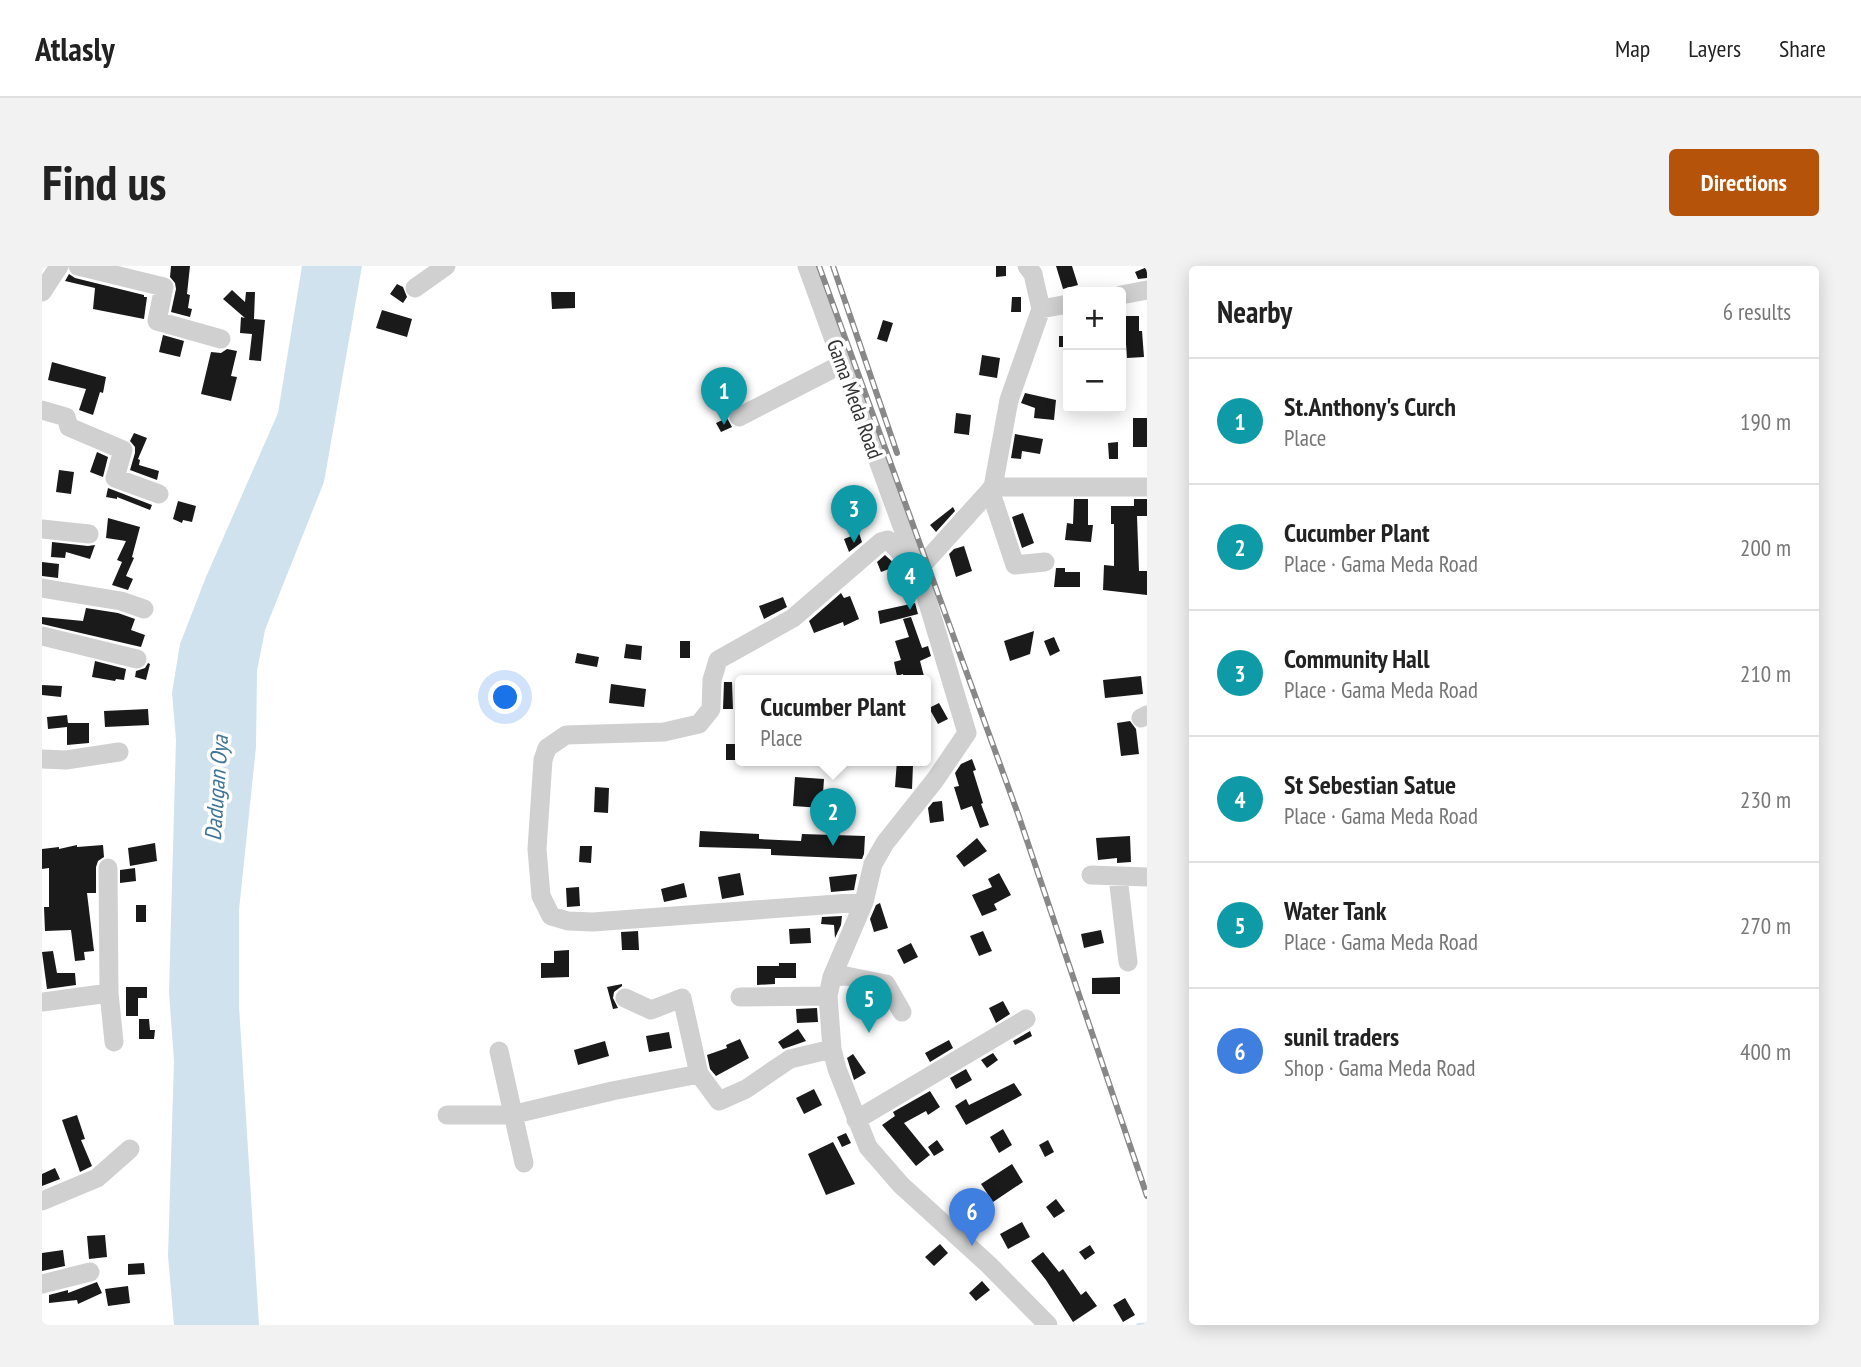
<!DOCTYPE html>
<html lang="en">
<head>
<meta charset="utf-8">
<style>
	body { margin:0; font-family:"PT Sans Narrow",sans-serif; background:#f2f2f2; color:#222 }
	.controls { position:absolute; right:21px; top:21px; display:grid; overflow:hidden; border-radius:7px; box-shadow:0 4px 18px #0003 }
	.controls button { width:63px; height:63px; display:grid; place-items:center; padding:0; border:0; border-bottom:2px solid #e0e0e0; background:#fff; color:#222; font:35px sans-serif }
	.you { position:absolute; left:464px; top:432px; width:24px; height:24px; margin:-18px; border:5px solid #fff; border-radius:50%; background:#1a73e8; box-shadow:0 0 0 10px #1a73e833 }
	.badge { display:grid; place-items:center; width:46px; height:46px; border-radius:50%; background:#b45309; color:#fff; font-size:23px; font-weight:700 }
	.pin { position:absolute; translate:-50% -58px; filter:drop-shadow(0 2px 4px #0008) }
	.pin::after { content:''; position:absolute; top:37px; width:24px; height:21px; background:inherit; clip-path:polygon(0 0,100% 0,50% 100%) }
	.popup { position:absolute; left:693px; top:409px; width:196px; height:91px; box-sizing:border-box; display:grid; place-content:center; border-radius:7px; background:#fff; filter:drop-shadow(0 2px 5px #0005); font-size:23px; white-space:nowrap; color:#767676 }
	.popup b { font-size:26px; color:#222 }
	.popup::after { content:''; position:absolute; left:50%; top:100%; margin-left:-14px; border:14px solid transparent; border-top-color:#fff }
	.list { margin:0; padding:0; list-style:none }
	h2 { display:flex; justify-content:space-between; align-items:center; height:91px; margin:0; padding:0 28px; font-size:30px }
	h2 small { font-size:23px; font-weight:400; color:#767676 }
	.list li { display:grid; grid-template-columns:46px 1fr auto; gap:21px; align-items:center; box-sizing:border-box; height:126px; padding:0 28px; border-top:2px solid #e0e0e0 }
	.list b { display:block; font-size:26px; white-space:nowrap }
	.list p { margin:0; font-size:23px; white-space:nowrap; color:#767676 }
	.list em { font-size:23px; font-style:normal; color:#767676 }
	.map { position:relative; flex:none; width:1105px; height:1059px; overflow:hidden; border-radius:7px }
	header { display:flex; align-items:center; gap:42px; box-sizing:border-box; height:98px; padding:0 35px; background:#fff; border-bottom:2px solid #e0e0e0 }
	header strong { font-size:33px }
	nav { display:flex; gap:38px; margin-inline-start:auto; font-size:24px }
	.intro { display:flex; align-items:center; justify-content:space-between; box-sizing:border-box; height:168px; padding:0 42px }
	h1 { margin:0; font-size:49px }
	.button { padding:18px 32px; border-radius:7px; background:#b45309; color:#fff; font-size:24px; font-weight:700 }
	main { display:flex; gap:42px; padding:0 42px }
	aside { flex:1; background:#fff; border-radius:7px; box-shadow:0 4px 18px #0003 }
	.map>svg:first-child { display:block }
	.water { fill:#cfe2ee }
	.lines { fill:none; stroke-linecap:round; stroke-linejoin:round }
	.stream { stroke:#cfe2ee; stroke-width:3.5 }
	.building { fill:#1a1a1a }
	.minor { stroke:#d0d0d0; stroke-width:19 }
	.rail-casing { stroke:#888; stroke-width:6 }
	.rail { stroke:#fff; stroke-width:3.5; stroke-dasharray:10; stroke-linecap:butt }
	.labels { text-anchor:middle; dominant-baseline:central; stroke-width:7; stroke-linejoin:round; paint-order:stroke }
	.street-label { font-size:21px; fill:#333; stroke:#fff }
	.water-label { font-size:23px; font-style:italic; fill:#3f7597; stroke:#fff }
</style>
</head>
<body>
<header>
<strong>Atlasly</strong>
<nav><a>Map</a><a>Layers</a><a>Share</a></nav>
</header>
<div class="intro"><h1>Find us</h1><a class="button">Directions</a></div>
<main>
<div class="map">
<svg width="1105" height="1059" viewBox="0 0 1105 1059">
	<rect width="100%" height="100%" fill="#fff"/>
	<path class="water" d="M260,0H320L282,216L223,364L215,405L214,481L197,644V740L217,1059H132L126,990L132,795L127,726L134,474L130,427L138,378L164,311L236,147Z"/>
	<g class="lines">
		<path class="stream" d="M1096,1059L1105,1058"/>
	</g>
	<path class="building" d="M129,0H148L145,28L148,29L146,42L150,43L148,51L129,46L134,23L133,17L128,11Z
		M954,0H964V10L954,11Z
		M1014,0H1030L1036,19L1021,23Z
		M1105,1V12L1096,13L1093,6Z
		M27,8L33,12L102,29V31H105L102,53L51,43L53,22L23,15Z
		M355,18L361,21L365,31L361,37L348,28Z
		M190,24L203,36L204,26H213L212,53L223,54L219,95L207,94L210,68L198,67L199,51L203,52L181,33Z
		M509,26H533V42L510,43Z
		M970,31H979V46H969Z
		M340,44L370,53L365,71L334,62Z
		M1082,50H1097V65H1100L1102,91L1085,92Z
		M841,54L851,57L845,76L835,73Z
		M121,69L142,75L138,91L117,86Z
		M1017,70H1026V81H1017Z
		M185,83L195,85L189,110L195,111L189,135L159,128L169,86L179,87Z
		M940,89L958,92L955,112L937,109Z
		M10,96L64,111L61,127L58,126L51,149L37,144L44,123L6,114Z
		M983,127L1014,134L1012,154L992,152L993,142L979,137Z
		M914,147L929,149L927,169L912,167Z
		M685,152L690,161L679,166L674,157Z
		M1091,152H1105V181H1091Z
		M92,167L105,172L96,193L98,194L97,199L117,205L115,214L88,204L93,187V181L88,175Z
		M973,168L1001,173L998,188L980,185L979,193L969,192Z
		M1076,176V193H1067L1066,177Z
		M55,186L66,191L61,211L48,206Z
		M17,204L32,206L29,228L14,226Z
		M66,222L110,239L108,244L75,231V233L64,231Z
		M1032,233H1046V259H1051L1049,276L1023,274L1025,257L1031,258Z
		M1092,233H1105V250H1095L1097,305H1105V329L1061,324L1062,299L1072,300V258H1069V240H1092Z
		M136,235L154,240L150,256L141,254L140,257L131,253Z
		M911,241L913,245L894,266L888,259Z
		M981,247L992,277L980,282L970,251Z
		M66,252L98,261L90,291L92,292L84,310L91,313L86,324L70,319L80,296L75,294L84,275L64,272Z
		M817,267L820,276L807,286L802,273Z
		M10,276L46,280L53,279L48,293L24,286L23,292L9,291Z
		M922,280L930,305L914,311L907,288L912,283Z
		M843,289L855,300L839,306L835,296Z
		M0,296L17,298L16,312L0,310Z
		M1014,302H1023V306H1038V321H1012Z
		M799,327L802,332L808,330L817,353L802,360L801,356L772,367L767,355Z
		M741,331L745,341L722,353L717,340Z
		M873,337L876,348L838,358L836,345Z
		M44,342L76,347L93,353L89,364L103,369L99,381L0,358V351L41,355Z
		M869,351L880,382L886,380L889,390L878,395L883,414H862L861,408L855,410L852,396L859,394L853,375L867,371L861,353Z
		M992,365L988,388L968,395L962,375Z
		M1012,371L1018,385L1008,390L1002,375Z
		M638,375H648V392H638Z
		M584,378L600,380L599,394L582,392Z
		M535,387L557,391L555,401L533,397Z
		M53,395L84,403L82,414L74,413L73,415L50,411Z
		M106,397L108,398L104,414L93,411L94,405L103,402Z
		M1099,410L1101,428L1063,432L1061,414Z
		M682,416H690L691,443H681Z
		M569,418L604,423L602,441L567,437Z
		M0,419L20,420L19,431L0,429Z
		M897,437L906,453L896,458L887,442Z
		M106,443L107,459L63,461L62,445Z
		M25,449L26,457H47V477L25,479V461L6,463L5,451Z
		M1088,455L1094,463L1097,488L1079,490L1075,457Z
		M684,478H698V494H684Z
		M930,493L934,504L931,505L941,537L939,538L947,559L938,562L930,540L919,544L912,521L917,520L913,507L919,498Z
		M855,494H868L867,499H871L870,523L853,521Z
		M753,511L782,513L780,542L751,540Z
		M553,521L567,522L566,547L552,546Z
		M900,535L902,555L888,557L886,542L891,536Z
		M658,565L717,568V573L759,575L760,568L823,570L822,588L820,593L729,589V583L657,581Z
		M1088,570L1089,596L1075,597V592L1056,594L1054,572Z
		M935,572L945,585L922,601L914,590Z
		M113,577L115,595L88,600L86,582Z
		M35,579V581L61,579L62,591L56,595L54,601V627H45L52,685L42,686L43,694L33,695L29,664L3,665L2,641H7V602L0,603V583L17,581V583Z
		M538,580H550L549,597L537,596Z
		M93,602L94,615L78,617V604Z
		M698,607L702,629L680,633L676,611Z
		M957,607L969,629L952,638L955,644L940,650L930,629L950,621L946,613Z
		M815,608L812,624L789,626L787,611Z
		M642,617L645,631L622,636L619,623Z
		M537,621L538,640L525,641L524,622Z
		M838,637L846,662L832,666L828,653L834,639Z
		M94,639H104V656H94Z
		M800,650L799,659L793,672L792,659L779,658L780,651Z
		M768,662L769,677L748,678L747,663Z
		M1059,664L1062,677L1042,682L1039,668Z
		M596,665L597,684H580L579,666Z
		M941,665L950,685L937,690L928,670Z
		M869,677L876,691L862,698L855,684Z
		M527,684V711L499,712V697H512V685Z
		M11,685L15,707H33L34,719L5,723L0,686Z
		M737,697H754V712H733V718L715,719V700H737Z
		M1078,711V728H1050V712Z
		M580,718V720L572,726L571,732L576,742L571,743L565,721Z
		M84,721H105V732H96V750H84Z
		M834,731L837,741L817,748L813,737Z
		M961,735L968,748L954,757L947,742Z
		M775,742L776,756L755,757L754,743Z
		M97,753H107L108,764H113L112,773H97Z
		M756,763L764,775L741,783L736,776Z
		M988,765L990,770L973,779L971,775Z
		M627,766L630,782L607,786L604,770Z
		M698,773L707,792L674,810L668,803L665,789L685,782L684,779Z
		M907,774L911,782L888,796L883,787Z
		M563,775L567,790L536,799L532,784Z
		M951,787L956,794L945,802L939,794Z
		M811,788L824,807L812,814L805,792Z
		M924,803L930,814L914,823L908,812Z
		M972,817L980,829L924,859L913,840L924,833L927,839Z
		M772,823L780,839L762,848L754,832Z
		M888,825L898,841L886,849L884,845L862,857L888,889L874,900L840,859L853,850L851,846Z
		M35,849L43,873L39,874L50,900L38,906L20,854Z
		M961,863L970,879L957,887L948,871Z
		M804,867L809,877L800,881L795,871Z
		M895,874L902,884L892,890L886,881Z
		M1006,874L1012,886L1003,891L997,879Z
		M791,876L813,918L784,929L766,888Z
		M970,898L981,916L951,936L939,918Z
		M13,902L18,913L0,920V908Z
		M1014,933L1023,945L1012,952L1004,941Z
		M980,956L988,971L966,983L958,968Z
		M63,969L65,991L47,993L45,970Z
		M898,978L906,987L892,1000L883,991Z
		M1048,979L1053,987L1043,994L1037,986Z
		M21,984L23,1000L0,1005V987Z
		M1001,986L1017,1006L1021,1003L1039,1029L1044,1025L1055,1040L1031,1056L1004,1014L989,995Z
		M102,997L103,1008L86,1009V998Z
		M940,1015L948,1024L934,1035L927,1027Z
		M55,1016L60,1027L36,1038L35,1034L7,1037V1029L26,1024V1027Z
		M86,1020L88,1037L66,1040L63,1023Z
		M1083,1032L1093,1049L1081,1056L1071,1039Z"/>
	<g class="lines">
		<path class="minor" d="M36,0L122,21L115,55L179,73
			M765,0L876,304L925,467L893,514L843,577L831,598L822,636L790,711L786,730L790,783L795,803L826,881L859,919L947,999L1006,1059
			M985,0L991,8L999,43L1026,38
			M373,22L404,0
			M0,26L17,0
			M1079,29L1105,24
			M0,144L24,151L27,161L81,184L73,212L117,228
			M697,151L800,98
			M951,221L967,134L999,43
			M948,224L973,299L1003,296
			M0,263L47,268
			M0,322L79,335L102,343
			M0,370L95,393
			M1099,452L1105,449
			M0,493L24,494L77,486
			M66,602L67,727
			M1049,609L1105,611
			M1076,611L1086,696
			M822,636L551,656L526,655L509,650L499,630L495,583L501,494L505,482L524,469L622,466L657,458L669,443L670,414L676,394L751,352L839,276L846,274L876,304L951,221H1105
			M790,711L804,710L844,718L860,746
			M698,731L786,730
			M583,732L609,744L640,732L657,808
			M0,736L67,727L72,776
			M457,785L482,897
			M405,849H469L570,825L657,808L677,835L704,823L748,793L790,783
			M814,854L984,753
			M0,935L55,912L88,883
			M0,1018L48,1006"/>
		<defs>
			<path id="rail" d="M777,0L976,548L1105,930
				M791,0L855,187"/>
		</defs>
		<use href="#rail" class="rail-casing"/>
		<use href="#rail" class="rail"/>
	</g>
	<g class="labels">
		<g class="street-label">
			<text transform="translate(813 133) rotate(70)">Gama Meda Road</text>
		</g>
		<g class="water-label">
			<text transform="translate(174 522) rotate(-86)">Dadugan Oya</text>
		</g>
	</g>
</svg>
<div class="controls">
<button>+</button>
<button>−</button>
</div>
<div class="you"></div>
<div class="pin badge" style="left:682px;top:159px;background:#0f9aa8">1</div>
<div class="pin badge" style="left:791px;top:580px;background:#0f9aa8">2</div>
<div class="popup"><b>Cucumber Plant</b>Place</div>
<div class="pin badge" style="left:812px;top:277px;background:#0f9aa8">3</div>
<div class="pin badge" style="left:868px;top:344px;background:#0f9aa8">4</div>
<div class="pin badge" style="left:827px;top:767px;background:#0f9aa8">5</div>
<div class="pin badge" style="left:930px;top:980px;background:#3f7fe0">6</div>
</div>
<aside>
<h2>Nearby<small>6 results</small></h2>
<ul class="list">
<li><span class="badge" style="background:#0f9aa8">1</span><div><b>St.Anthony's Curch</b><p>Place</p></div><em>190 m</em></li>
<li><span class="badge" style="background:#0f9aa8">2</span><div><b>Cucumber Plant</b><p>Place · Gama Meda Road</p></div><em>200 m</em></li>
<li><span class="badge" style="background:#0f9aa8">3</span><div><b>Community Hall</b><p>Place · Gama Meda Road</p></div><em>210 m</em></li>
<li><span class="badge" style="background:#0f9aa8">4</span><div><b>St Sebestian Satue</b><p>Place · Gama Meda Road</p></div><em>230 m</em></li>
<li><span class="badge" style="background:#0f9aa8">5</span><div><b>Water Tank</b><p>Place · Gama Meda Road</p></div><em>270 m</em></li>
<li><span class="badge" style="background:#3f7fe0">6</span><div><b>sunil traders</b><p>Shop · Gama Meda Road</p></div><em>400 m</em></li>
</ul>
</aside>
</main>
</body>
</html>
